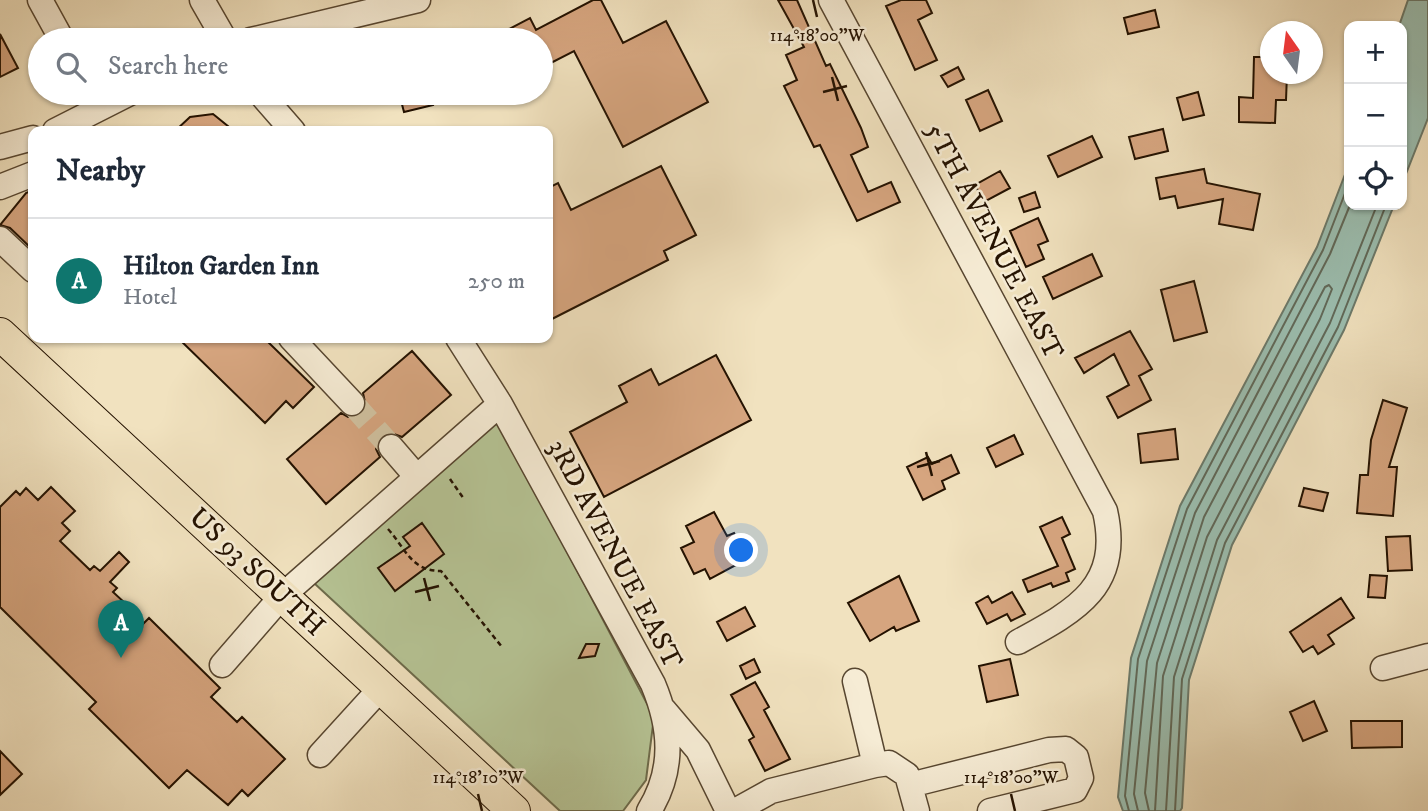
<!DOCTYPE html>
<html lang="en">
<head>
<meta charset="utf-8">
<style>
	body { margin:0; font-family:"IM FELL DW Pica",serif; background:#f6f6f7; color:#1f2937 }
	.controls { position:absolute; right:21px; top:21px; display:grid; overflow:hidden; border-radius:14px; box-shadow:0 2px 5px #0004 }
	.controls button { width:63px; height:63px; display:grid; place-items:center; padding:0; border:0; border-bottom:2px solid #e0e1e3; background:#fff; color:#1f2937; font:35px sans-serif }
	.compass { position:absolute; left:1260px; top:21px; width:63px; height:63px; border-radius:50%; background:#fff; box-shadow:0 2px 5px #0004; rotate:346deg }
	.you { position:absolute; left:742px; top:551px; width:24px; height:24px; margin:-18px; border:5px solid #fff; border-radius:50%; background:#1a73e8; box-shadow:0 0 0 10px #1a73e833 }
	.badge { display:grid; place-items:center; width:46px; height:46px; border-radius:50%; background:#0f766e; color:#fff; font-size:23px; font-weight:700 }
	.pin { position:absolute; translate:-50% -58px; filter:drop-shadow(0 2px 4px #0008) }
	.pin::after { content:''; position:absolute; top:37px; width:24px; height:21px; background:inherit; clip-path:polygon(0 0,100% 0,50% 100%) }
	.list { margin:0; padding:0; list-style:none }
	h2 { display:flex; justify-content:space-between; align-items:center; height:91px; margin:0; padding:0 28px; font-size:30px }
	h2 small { font-size:23px; font-weight:400; color:#747a83 }
	.list li { display:grid; grid-template-columns:46px 1fr auto; gap:21px; align-items:center; box-sizing:border-box; height:126px; padding:0 28px; border-top:2px solid #e0e1e3 }
	.list b { display:block; font-size:26px; white-space:nowrap }
	.list p { margin:0; font-size:23px; white-space:nowrap; color:#747a83 }
	.list em { font-size:23px; font-style:normal; color:#747a83 }
	.icon { flex:none; width:38px; height:38px; fill:none; stroke:currentColor; stroke-width:2; stroke-linecap:round; stroke-linejoin:round }
	.map { position:relative; flex:none; width:1428px; height:811px; overflow:hidden }
	.search { position:absolute; background:#fff; box-shadow:0 2px 5px #0004; left:28px; top:28px; width:525px; height:77px; display:flex; align-items:center; gap:18px; box-sizing:border-box; padding:0 24px; border-radius:38px; color:#747a83; font-size:26px }
	.panel { position:absolute; background:#fff; box-shadow:0 2px 5px #0004; left:28px; top:126px; width:525px; height:217px; border-radius:14px }
	.map>svg:first-child { display:block }
	.green { fill:#b6c495; stroke:#6d6b4b; stroke-width:2 }
	.water { fill:#9bbeb0; stroke:#6b796a; stroke-width:2 }
	.lines { fill:none; stroke-linecap:round; stroke-linejoin:round }
	.shore { stroke:#606858; stroke-width:2 }
	.building { fill:#d6a57f; stroke:#241201; stroke-width:2 }
	.minor-tunnel { stroke:#d2c3a2; stroke-width:24; stroke-dasharray:24 12; stroke-linecap:butt }
	.minor-casing { stroke:#574630; stroke-width:27 }
	.major-casing { stroke:#241201; stroke-width:34 }
	.path { stroke:#241201; stroke-width:2.5; stroke-dasharray:5 3.5; stroke-linecap:butt }
	.minor { stroke:#f6ecd5; stroke-width:24 }
	.major { stroke:#f1e2bf; stroke-width:32 }
	.ticks { fill:none; stroke:#241201; stroke-width:2.5 }
	.labels { text-anchor:middle; dominant-baseline:central; stroke-width:5; stroke-linejoin:round; paint-order:stroke }
	.street-label { font-size:28px; fill:#241201; stroke:#f6ecd5 }
	.ticks-label { font-size:18px; text-anchor:middle; fill:#241201; stroke:#f6ecd5; stroke-width:5; stroke-linejoin:round; paint-order:stroke }
</style>
</head>
<body>
<div class="map">
<svg width="1428" height="811" viewBox="0 0 1428 811">
	<rect width="100%" height="100%" fill="#f1e2bf"/>
	<filter id="stains"><feTurbulence type="fractalNoise" baseFrequency=".00286" numOctaves="4"/><feColorMatrix values="0 0 0 0 .2 0 0 0 0 .09 0 0 0 0 .02 0 0 0 .5 -.17"/></filter>
	<radialGradient id="worn" r=".72"><stop offset=".6" stop-color="#630" stop-opacity="0"/><stop offset="1" stop-color="#630" stop-opacity=".3"/></radialGradient>
	<path class="green" d="M497,418L654,717L646,780L623,811H560L314,583Z"/>
	<path class="water" d="M1408,0H1428V118L1402,184L1399,26Z
		M1349,164V205H1394L1344,330L1232,545L1189,680L1182,808L1180,811H1123L1118,797L1131,658L1180,506L1317,247Z"/>
	<g class="lines">
		<path class="shore" d="M1129,811L1125,796L1138,659L1187,509L1323,250L1349,183
			M1138,811L1134,794L1147,661L1195,513L1330,254L1350,205
			M1149,811L1145,793L1157,663L1204,517L1325,287L1329,285L1332,289L1320,319L1207,537L1163,676L1155,811
			M1166,811L1174,677L1217,540L1330,323L1377,205
			M1175,811L1182,679L1225,543L1338,327L1386,205"/>
	</g>
	<path class="building" d="M593,0H601L623,43L666,21L708,102L623,147L574,51L541,68V40H488L530,18L536,30Z
		M778,0H797L826,66L830,64L861,128L868,147L851,155L868,192L891,182L900,202L857,221L820,145L814,147L784,86L797,80L786,55L804,47Z
		M901,0H926L932,13L918,20L937,60L915,70L886,6Z
		M1155,10L1159,27L1128,34L1124,18Z
		M0,34L18,68L0,77Z
		M1254,57H1270V74H1287L1286,100H1276L1275,123L1239,122V97L1253,98Z
		M958,67L964,79L948,87L941,76Z
		M988,90L1002,121L980,131L966,100Z
		M1198,92L1204,115L1183,120L1177,98Z
		M399,93H430L433,105L404,112Z
		M213,114L234,131H175L190,117Z
		M1163,129L1168,151L1135,159L1129,137Z
		M1092,136L1102,157L1058,177L1048,156Z
		M661,166L696,235L664,251L668,260L548,321V188L558,183L571,210Z
		M1204,169L1207,183L1260,194L1253,230L1219,224L1223,199L1178,208L1175,196L1160,199L1156,178Z
		M1000,171L1010,188L984,202L975,185Z
		M33,190V250L10,228L0,225L26,193Z
		M1035,192L1040,207L1024,212L1019,198Z
		M1038,218L1048,241L1038,245L1044,259L1026,267L1010,231Z
		M1092,254L1102,276L1053,299L1043,277Z
		M1194,281L1207,332L1174,341L1161,290Z
		M1130,331L1152,369L1139,376L1151,400L1118,418L1107,397L1129,385L1114,354L1084,373L1075,358Z
		M178,338H264L314,387L293,408L286,401L265,423Z
		M412,351L451,395L402,437L389,432L381,436L376,449L380,457L326,504L287,459L341,413L348,417L362,414L366,407L363,393Z
		M716,355L751,420L604,497L570,432L627,402L619,386L651,369L659,385Z
		M1383,400L1407,408L1389,467H1397L1393,516L1357,513L1360,475H1368L1371,440Z
		M1175,429L1178,459L1141,463L1138,434Z
		M1014,435L1023,454L996,467L987,448Z
		M951,455L959,473L942,481L945,489L923,500L907,467L928,457L932,464Z
		M51,487L75,511L62,523L70,531L60,541L90,570L94,566L100,571L119,552L129,562L110,582L117,588L113,592L126,604L120,611L138,629L149,618L220,688L211,697L237,722L242,717L285,759L248,796L242,790L228,805L187,770L169,788L89,709L96,702L0,607V507L16,491L20,495L26,488L38,500Z
		M1304,488L1328,493L1323,511L1299,506Z
		M714,512L727,536L734,533L747,559L710,579L705,569L694,574L681,548L694,542L686,526Z
		M1062,517L1070,534L1062,538L1075,569L1066,573L1069,581L1053,587L1051,583L1028,592L1023,580L1058,566L1040,527Z
		M422,523L444,554L395,591L378,568L410,546L403,537Z
		M1410,536L1412,570L1388,571L1386,537Z
		M1370,575L1387,576L1385,598L1368,597Z
		M899,576L919,621L896,631L894,627L870,641L848,603Z
		M1012,592L1025,614L1011,621L1007,614L987,624L976,603L988,596L992,603Z
		M1341,598L1354,618L1328,635L1334,644L1318,654L1313,646L1303,652L1290,632Z
		M745,607L755,626L727,641L717,622Z
		M586,644H599L595,656L579,658Z
		M754,659L760,672L746,679L740,666Z
		M1010,659L1018,695L987,702L979,666Z
		M755,682L769,707L764,710L790,759L765,771L749,740L754,737L731,695Z
		M1314,701L1327,731L1303,741L1290,712Z
		M1351,721H1402V747L1352,748Z
		M0,751L22,774L0,795Z"/>
	<g class="lines">
		<path class="minor-tunnel" d="M352,403L391,447"/>
		<defs>
			<path id="minor" d="M40,0L62,40
				M202,0L225,40
				M831,0L1105,511C1122,586 1077,610 1018,642
				M251,40L418,0
				M260,93L293,131
				M55,131L130,93
				M0,147L33,138
				M0,187L33,174
				M0,239L33,270
				M291,338L352,403
				M458,338L500,404L653,684C671,727 675,769 649,811
				M391,447L416,476
				M222,665L282,596L500,404
				M1383,668L1428,656
				M664,710L698,750L728,811
				M320,755L381,688
				M875,765L889,763L907,775L917,811
				M910,785L1049,750L1066,749L1076,757L1081,778L1075,790L990,811
				M735,811L771,791L875,765L855,681"/>
			<path id="major" d="M0,334L514,811"/>
		</defs>
		<use href="#minor" class="minor-casing"/>
		<use href="#major" class="major-casing"/>
		<path class="path" d="M450,479L464,499
			M388,529C406,549 411,571 441,571L502,647"/>
		<use href="#minor" class="minor"/>
		<use href="#major" class="major"/>
	</g>
	<path class="ticks" d="M813,0L817,17M832,77L838,101M823,92L847,86M926,452L932,476M917,467L940,461M424,578L430,601M415,592L439,586M478,794L482,811M1011,794L1015,811"/>
	<g class="labels">
		<g class="street-label">
			<text transform="translate(994 241) rotate(62)">5TH AVENUE EAST</text>
			<text transform="translate(615 554) rotate(62)">3RD AVENUE EAST</text>
			<text transform="translate(257 572) rotate(43)">US 93 SOUTH</text>
		</g>
	</g>
	<g class="ticks-label">
		<text x="817" y="41">114°18'00"W</text>
		<text x="478" y="783">114°18'10"W</text>
		<text x="1011" y="783">114°18'00"W</text>
	</g>
	<rect width="100%" height="100%" filter="url(#stains)"/>
	<rect width="100%" height="100%" fill="url(#worn)"/>
</svg>
<div class="controls">
<button>+</button>
<button>−</button>
<button><svg class="icon" aria-label="locate" viewBox="0 0 24 24"><circle cx="12" cy="12" r="6"/><path d="M12 2v4M12 18v4M2 12h4M18 12h4"/></svg></button>
</div>
<svg class="compass" viewBox="-18 -18 36 36"><path d="M0-13l5 13h-10z" fill="#e53935"/><path d="M0 13l5-13h-10z" fill="#747a83"/></svg>
<div class="you"></div>
<div class="pin badge" style="left:121px;top:658px">A</div>
<div class="search"><svg class="icon" aria-label="search" viewBox="0 0 24 24"><circle cx="10" cy="10" r="6"/><path d="M15 15l6 6"/></svg>Search here</div>
<section class="panel">
<h2>Nearby<small></small></h2>
<ul class="list">
<li><span class="badge">A</span><div><b>Hilton Garden Inn</b><p>Hotel</p></div><em>250 m</em></li>
</ul>
</section>
</div>
</body>
</html>
